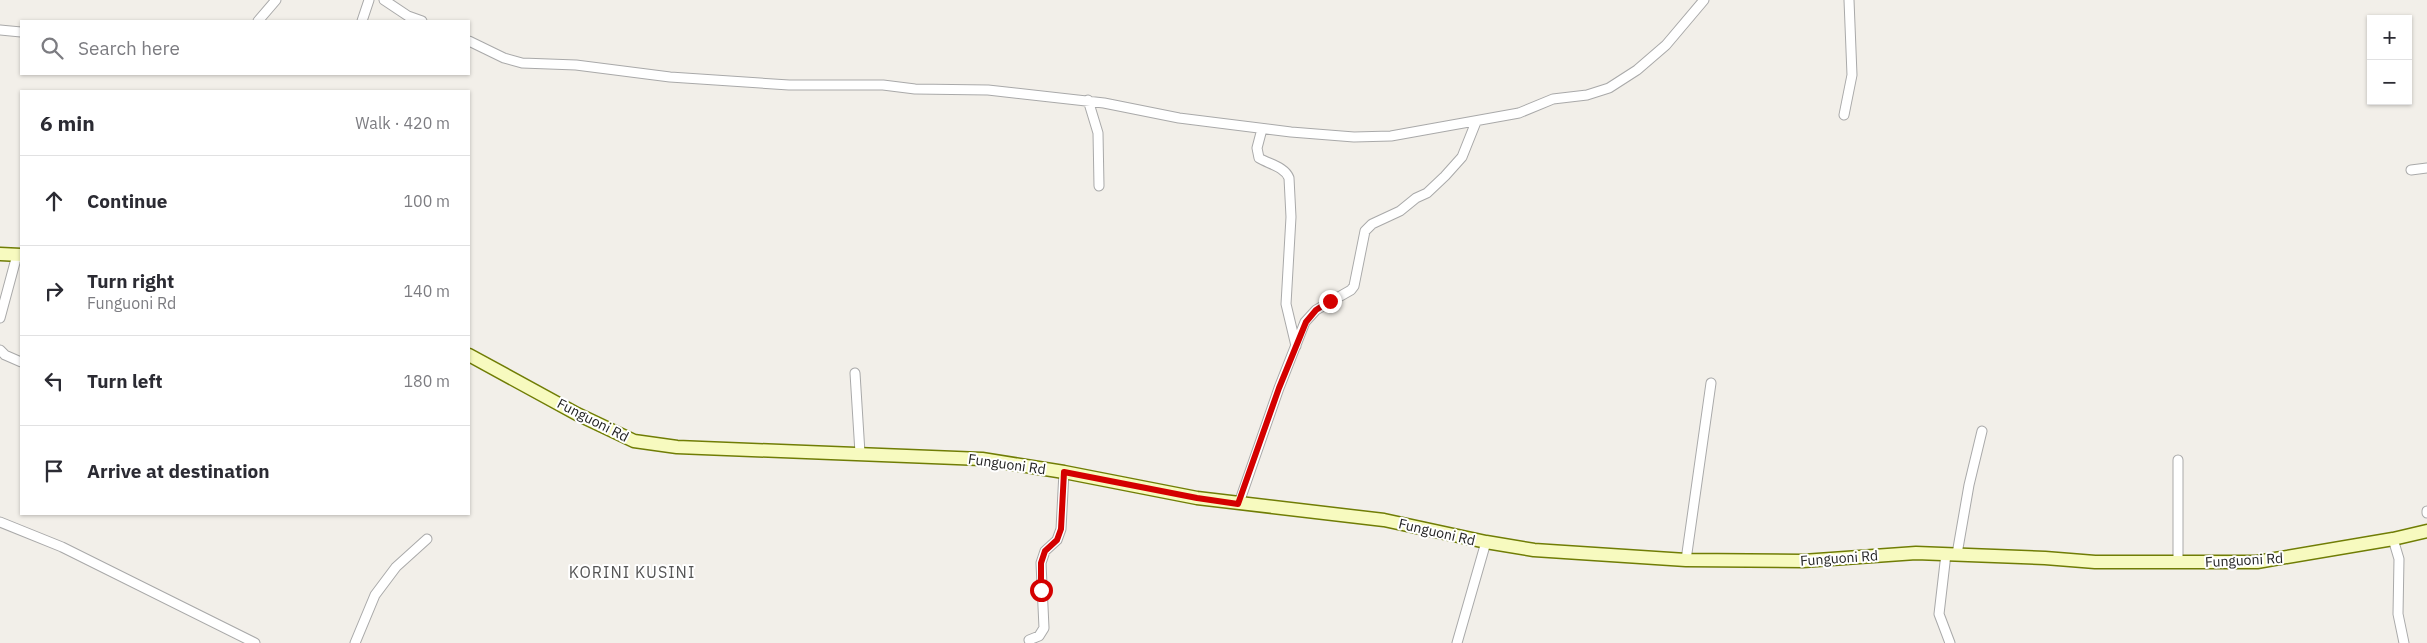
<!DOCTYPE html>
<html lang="en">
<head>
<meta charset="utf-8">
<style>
	body { margin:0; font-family:"IBM Plex Sans",sans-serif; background:#f2f2f3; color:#2b2b33 }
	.controls { position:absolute; right:15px; top:15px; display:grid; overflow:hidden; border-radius:0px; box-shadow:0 1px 4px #0004 }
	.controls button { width:45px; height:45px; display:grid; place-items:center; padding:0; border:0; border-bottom:1px solid #e1e1e2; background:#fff; color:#2b2b33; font:25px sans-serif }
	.stop { position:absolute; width:15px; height:15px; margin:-11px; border:4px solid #d40000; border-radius:50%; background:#fff }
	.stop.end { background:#d40000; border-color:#fff; box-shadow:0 1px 5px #0008 }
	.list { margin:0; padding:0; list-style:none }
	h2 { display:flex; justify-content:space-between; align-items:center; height:65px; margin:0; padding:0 20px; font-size:21px }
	h2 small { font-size:16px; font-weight:400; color:#7c7c81 }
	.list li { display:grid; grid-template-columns:32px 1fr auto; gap:15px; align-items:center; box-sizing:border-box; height:90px; padding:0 20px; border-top:1px solid #e1e1e2 }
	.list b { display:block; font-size:19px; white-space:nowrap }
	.list p { margin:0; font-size:16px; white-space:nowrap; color:#7c7c81 }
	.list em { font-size:16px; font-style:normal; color:#7c7c81 }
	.icon { flex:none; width:28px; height:28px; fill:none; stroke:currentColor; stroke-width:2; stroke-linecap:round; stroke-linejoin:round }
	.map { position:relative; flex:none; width:2427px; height:643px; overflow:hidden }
	.search { position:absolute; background:#fff; box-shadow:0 1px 4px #0004; left:20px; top:20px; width:450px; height:55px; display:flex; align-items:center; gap:12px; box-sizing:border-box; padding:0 18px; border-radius:0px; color:#7c7c81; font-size:19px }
	.panel { position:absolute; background:#fff; box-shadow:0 1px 4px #0004; left:20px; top:90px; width:450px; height:425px; border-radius:0px }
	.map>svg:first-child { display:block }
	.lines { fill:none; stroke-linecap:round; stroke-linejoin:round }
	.street-casing { stroke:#a9a9a9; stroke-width:11 }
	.secondary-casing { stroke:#707d05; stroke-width:15 }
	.street { stroke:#fff; stroke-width:9 }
	.secondary { stroke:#f7fabf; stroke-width:12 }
	.route { stroke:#d40000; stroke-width:6 }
	.labels { text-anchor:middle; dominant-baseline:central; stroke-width:4; stroke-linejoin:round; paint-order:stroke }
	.street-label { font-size:14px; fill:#222; stroke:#fff }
	.quarter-label { font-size:16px; letter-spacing:1px; fill:#555; stroke:#fff }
</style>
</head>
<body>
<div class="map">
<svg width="2427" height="643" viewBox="0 0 2427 643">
	<rect width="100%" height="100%" fill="#f2efe9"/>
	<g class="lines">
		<defs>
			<path id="street" d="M384,0L408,16L422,21
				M258,21L276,0
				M362,21L369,0
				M0,30L21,32
				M469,41L504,58L522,63L576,65L670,77L789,85H883L915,89L988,90L1104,103L1179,118L1291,132L1354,137L1391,136L1519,113L1553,99L1587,95L1609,88L1637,70L1666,45L1704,0
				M1088,100L1098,133L1099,186
				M1844,115L1852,75L1849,0
				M1262,129L1257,148L1259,158C1269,164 1285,167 1289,178L1291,217L1286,304L1296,346
				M2411,170L2427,168
				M0,318L17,255
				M0,350L5,355L21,362
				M855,373L860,453
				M1239,503L1279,388L1305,322L1316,310L1351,290L1354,286L1365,231L1372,224L1400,211L1416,198L1427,193L1445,176L1462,157L1476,122
				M2427,511V513
				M0,522L62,547L255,643
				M2393,539L2399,559L2398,614L2404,643
				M1946,554L1939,614L1950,643
				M1957,554L1969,485L1982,431
				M1686,560L1711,383
				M2178,562V460
				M1029,640L1039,636L1044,628L1041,563L1045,551L1057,540L1061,529L1064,472
				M355,643L375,595L396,567L427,539
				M1457,643L1486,542"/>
			<path id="secondary" d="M0,254L21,255
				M469,355L577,414L634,441L677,447L982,459L1064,472L1197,498L1384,520L1486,542L1534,550L1686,560L1803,561L1916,553L2045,558L2095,562H2257L2393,539L2427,531"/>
		</defs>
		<use href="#street" class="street-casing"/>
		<use href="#secondary" class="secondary-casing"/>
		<use href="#street" class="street"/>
		<use href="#secondary" class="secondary"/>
	</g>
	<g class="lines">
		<path class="route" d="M1041,590V563L1045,551L1057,540L1061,529L1064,472L1197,498L1238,504L1279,388L1306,322L1316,310L1330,301"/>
	</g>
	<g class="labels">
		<g class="street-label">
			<text transform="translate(593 420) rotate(27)">Funguoni Rd</text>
			<text transform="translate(1007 464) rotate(8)">Funguoni Rd</text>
			<text transform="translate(1437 532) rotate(13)">Funguoni Rd</text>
			<text transform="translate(1839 558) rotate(-4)">Funguoni Rd</text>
			<text transform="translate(2244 560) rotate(-3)">Funguoni Rd</text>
		</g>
		<g class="quarter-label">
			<text x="632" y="572">KORINI KUSINI</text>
		</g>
	</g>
</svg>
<div class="controls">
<button>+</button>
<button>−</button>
</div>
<div class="stop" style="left:1041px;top:590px"></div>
<div class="stop end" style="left:1330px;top:301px"></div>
<div class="search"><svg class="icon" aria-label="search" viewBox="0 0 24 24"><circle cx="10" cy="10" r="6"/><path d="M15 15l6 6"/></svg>Search here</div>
<section class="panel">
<h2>6 min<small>Walk · 420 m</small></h2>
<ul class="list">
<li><svg class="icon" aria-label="ahead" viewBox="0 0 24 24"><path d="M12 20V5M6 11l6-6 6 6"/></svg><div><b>Continue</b></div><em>100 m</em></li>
<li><svg class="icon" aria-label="right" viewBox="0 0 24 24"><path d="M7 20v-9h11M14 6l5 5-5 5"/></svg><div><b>Turn right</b><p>Funguoni Rd</p></div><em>140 m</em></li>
<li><svg class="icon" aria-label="left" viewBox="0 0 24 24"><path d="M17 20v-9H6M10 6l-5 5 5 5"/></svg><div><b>Turn left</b></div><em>180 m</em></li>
<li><svg class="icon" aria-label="arrive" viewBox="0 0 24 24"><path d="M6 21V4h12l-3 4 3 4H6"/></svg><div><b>Arrive at destination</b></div></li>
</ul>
</section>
</div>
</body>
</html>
